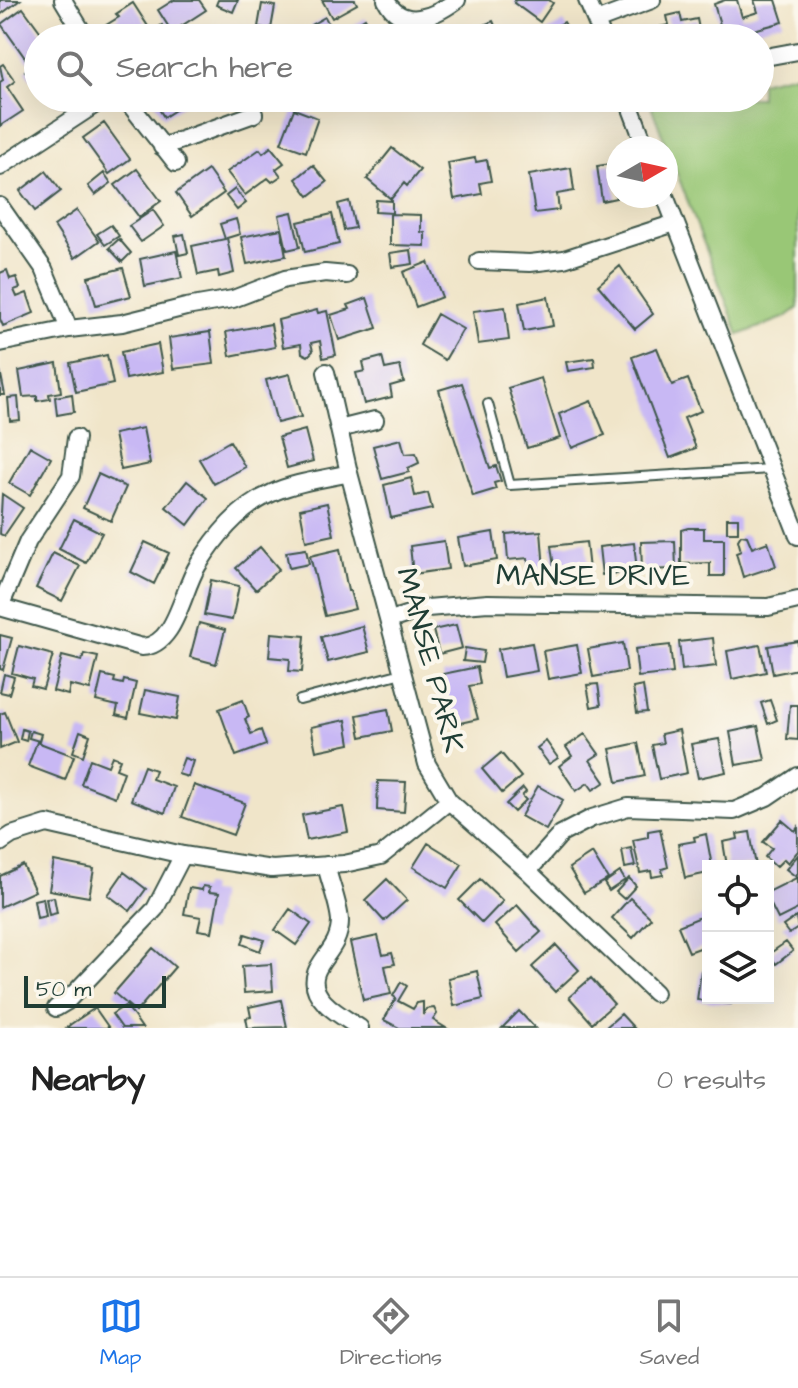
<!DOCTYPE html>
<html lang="en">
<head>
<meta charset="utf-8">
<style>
	body { margin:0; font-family:"Architects Daughter",sans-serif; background:#f6f6f6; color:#222 }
	.controls { position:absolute; right:24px; bottom:24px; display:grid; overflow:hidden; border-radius:0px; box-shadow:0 8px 32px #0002 }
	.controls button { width:72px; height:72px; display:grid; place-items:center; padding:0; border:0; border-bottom:2px solid #e0e0e0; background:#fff; color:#222; font:40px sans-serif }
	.compass { position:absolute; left:606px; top:136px; width:72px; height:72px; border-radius:50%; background:#fff; box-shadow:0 8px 32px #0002; rotate:81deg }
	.scale { position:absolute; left:24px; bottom:20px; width:142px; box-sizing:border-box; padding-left:8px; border:4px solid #1f3d34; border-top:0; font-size:22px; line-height:28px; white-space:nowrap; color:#1f3d34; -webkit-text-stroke:6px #fbf7ec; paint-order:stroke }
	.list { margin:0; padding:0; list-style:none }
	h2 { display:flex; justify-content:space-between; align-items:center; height:104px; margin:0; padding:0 32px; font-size:34px }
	h2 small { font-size:26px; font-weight:400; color:#767676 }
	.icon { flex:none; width:44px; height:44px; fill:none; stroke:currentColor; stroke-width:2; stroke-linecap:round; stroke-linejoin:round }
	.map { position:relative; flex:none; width:798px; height:1028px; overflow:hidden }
	.search { position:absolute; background:#fff; box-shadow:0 8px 32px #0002; left:24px; right:24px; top:24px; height:88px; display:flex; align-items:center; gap:20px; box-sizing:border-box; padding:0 28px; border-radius:44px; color:#767676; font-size:30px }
	.sheet { height:248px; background:#fff }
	nav { display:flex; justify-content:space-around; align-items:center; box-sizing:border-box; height:112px; border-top:2px solid #e0e0e0; background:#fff; font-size:22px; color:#767676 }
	nav a { display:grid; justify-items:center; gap:4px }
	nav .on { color:#1a73e8 }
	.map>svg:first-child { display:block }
	.green { fill:#99c776; stroke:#5c8255; stroke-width:2 }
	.building { fill:#c8b8f4 }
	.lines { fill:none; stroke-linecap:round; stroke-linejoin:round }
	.lane-casing { stroke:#3e564a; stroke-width:12 }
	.street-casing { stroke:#3e564a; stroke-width:20 }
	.lane { stroke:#fff; stroke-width:8 }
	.street { stroke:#fff; stroke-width:16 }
	.labels { text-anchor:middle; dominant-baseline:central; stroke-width:8; stroke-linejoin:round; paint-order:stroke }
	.street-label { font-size:30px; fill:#1f3d34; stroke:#fbf7ec }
</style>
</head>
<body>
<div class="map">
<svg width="798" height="1028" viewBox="0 0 798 1028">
	<rect width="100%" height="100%" fill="#fbf7ec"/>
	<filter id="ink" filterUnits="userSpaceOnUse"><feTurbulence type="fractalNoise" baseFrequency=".0125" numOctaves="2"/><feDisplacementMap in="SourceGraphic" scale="16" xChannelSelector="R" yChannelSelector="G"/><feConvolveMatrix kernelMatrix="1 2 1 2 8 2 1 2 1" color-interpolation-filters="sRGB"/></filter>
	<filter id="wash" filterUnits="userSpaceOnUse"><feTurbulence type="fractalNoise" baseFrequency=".006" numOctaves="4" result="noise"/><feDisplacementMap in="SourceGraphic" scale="32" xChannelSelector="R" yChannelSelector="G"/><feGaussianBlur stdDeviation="1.8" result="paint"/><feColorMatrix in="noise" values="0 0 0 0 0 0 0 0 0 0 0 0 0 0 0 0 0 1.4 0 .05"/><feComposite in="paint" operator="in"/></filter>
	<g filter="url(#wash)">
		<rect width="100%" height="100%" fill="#f0e5c9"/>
		<path class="green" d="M798,73V308L786,317L739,335L648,98H760V82Z"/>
		<g id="blocks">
			<path class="building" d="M0,0H20L0,15Z
				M174,0H199L206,10L172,32L158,10Z
				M218,0H238L233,12L216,5Z
				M322,0H355L357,4L332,18Z
				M515,0H549L553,3L540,22L514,3Z
				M725,0H737L742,17L758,12L754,0H776L783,22L724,38L714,4Z
				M133,3L151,31L139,38H110L103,27L119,17L116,14Z
				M262,4L275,6L271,29L258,27Z
				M23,8L45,38H38V55L28,62L1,24Z
				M680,13L682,22L697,19L699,29L713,27L715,38H662L659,27L669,25L667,16Z
				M325,17L330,26L316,34L311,25Z
				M365,18L375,35L374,38H348L344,31Z
				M493,21L500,38H472L469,31Z
				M564,22L573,38H535Z
				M162,25L170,38H159L154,30Z
				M334,27L339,36L316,38Z
				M38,62V76L31,80L25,71Z
				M3,64L15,81L7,87L23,111L0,126V82L3,80L0,66Z
				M55,98H73L61,106Z
				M152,98H194L164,117Z
				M294,109L318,118L306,152L281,143Z
				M104,123L130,159L109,174L83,138Z
				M271,147L284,163L276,169L281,176L272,182L268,178L245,195L227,172L260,149L263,153Z
				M392,148L420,170L407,186L404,183L391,199L367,179Z
				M475,158L476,162L487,160L491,181L480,183L482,194L454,199L448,163Z
				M611,164L616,198L602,201L597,166Z
				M313,165L327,182L309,196L296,179Z
				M571,168L574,191L557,194L559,210L535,213L529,175Z
				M137,169L161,201L139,217L115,185Z
				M208,170L224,193L192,216L176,193Z
				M46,171L61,191L35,211L20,191Z
				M104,173L111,183L95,195L88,186Z
				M235,189L246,203L237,210L226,196Z
				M376,200L392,201V213L375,212Z
				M349,201L355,228L344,230L338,204Z
				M77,210L99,241L75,258L54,226Z
				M153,210L164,226L141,242L129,226Z
				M292,212L300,247L287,250L279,215Z
				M332,214L339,244L305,252L298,222Z
				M390,214L421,215V232L425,233V246L390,245Z
				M236,219L240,234L227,238L234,273L219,277L218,271L198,275L192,246L225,239L220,224Z
				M111,225L119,236L105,245L97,234Z
				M281,229L286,256L247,264L241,237Z
				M184,234L188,253L179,255L175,236Z
				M119,239L131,253L122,262L109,248Z
				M411,250L413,264L392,267L390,253Z
				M176,251L182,278L145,286L140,259Z
				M428,262L442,297L416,307L403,272Z
				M620,266L653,314L635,329L598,285Z
				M123,268L131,296L96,305L88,277Z
				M7,270L10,279L16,277L20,288L14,290L17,297L27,293L34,313L3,326L0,319V273Z
				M548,297L553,326L524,331L519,303Z
				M367,298L377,328L339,340L331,315L350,309L348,305Z
				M505,307L509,340L478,344L473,311Z
				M317,310L318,313L327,311L336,355L323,358L320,341L311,343L313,351L308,356L302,353L301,344L283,347L278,320Z
				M437,314L463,329L445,360L420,345Z
				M271,324L275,347L230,356L226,332Z
				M210,332L214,364L173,369L169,338Z
				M158,344L163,372L126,379L121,352Z
				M657,348L672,385L688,379L701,411L684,418L696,448L670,458L632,357Z
				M107,355L113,384L76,392L70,363Z
				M382,357L385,369L400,366L404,382L390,386L392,397L364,404L356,373L365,371L363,362Z
				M594,358L595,367L568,371L566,362Z
				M57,363L61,392L49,394L50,399L37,401V396L23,397L19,371Z
				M0,370L5,395H0Z
				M290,374L301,417L277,423L266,380Z
				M541,378L560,438L527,448L508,388Z
				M462,383L490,468L496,466L501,481L494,483L496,489L473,496L439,390Z
				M72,394L74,412L57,415L55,397Z
				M18,397L20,420L10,421L8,398Z
				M591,401L605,435L572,448L559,414Z
				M143,428L150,464L121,470L114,434Z
				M305,430L313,461L287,468L279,437Z
				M401,439L405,454L416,453L419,463L408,468L409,472L382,479L373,446Z
				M230,441L245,467L214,484L199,459Z
				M30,446L51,458L30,495L9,483Z
				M98,474L126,487L111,521L83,508Z
				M411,478L415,496L428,493L432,509L391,518L384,485Z
				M187,481L208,498L188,525L166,507Z
				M2,494L23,508L4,536L0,534Z
				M327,503L334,535L306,541L300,509Z
				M727,518H738V532H727Z
				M74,519L102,533L86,563L59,549Z
				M688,528H704V539H724V576H710V563L681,564V530Z
				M541,531L544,570L529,572L528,558L508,560L506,534Z
				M493,532L497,560L463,566L458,538Z
				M741,535L747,536L752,548L768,542L776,566L743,577L736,553L741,551L738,540Z
				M444,541L448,569L413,574L410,546Z
				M675,541L676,569L642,570L641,542Z
				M145,542L169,553L154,584L131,572Z
				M586,542L589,570L555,574L551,546Z
				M634,543L637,571L602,575L599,547Z
				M260,547L279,569L256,590L236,568Z
				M306,549L309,564L289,568L286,552Z
				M340,549L348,591H350L355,609L325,616L310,556Z
				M53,553L80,566L62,601L36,588Z
				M211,580L239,586L232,620L204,615Z
				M199,623L225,630L216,664L190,657Z
				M456,625L462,648L439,654L433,630Z
				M362,626L369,652L328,662L321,637Z
				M271,633L305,636L302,672L289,671L290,659L269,657Z
				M0,635L12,638L3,670L0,669Z
				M713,638L716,666L682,670L679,642Z
				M798,641V669L773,674L768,646Z
				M532,643L537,671L503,677L498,649Z
				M623,643L627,671L593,677L588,649Z
				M577,645L582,673L548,679L543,651Z
				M670,645L673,673L638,677L635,649Z
				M760,645L766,672L732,679L727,651Z
				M19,646L53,655L43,689L31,686L33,679L12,673Z
				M465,648L484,651L482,663L463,661Z
				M84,654L98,657L90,690L70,685L68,695L53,691L62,656L82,661Z
				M477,667L480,684L469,686L478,719L451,725L443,674Z
				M4,674L14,677L9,694L0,692Z
				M102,675L115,678L114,682L123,684L124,680L136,683L128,718L116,715L118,706L96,701Z
				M598,684L601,705L591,707L587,685Z
				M643,686L647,712L637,713L633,688Z
				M145,690L180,697L176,720L140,713Z
				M243,700L249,717L245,719L251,734L261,730L266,745L236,756L219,709Z
				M770,700L777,720L768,724L761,703Z
				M790,705H798V740L787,739Z
				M388,709L392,731L361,737L357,715Z
				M5,712L17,742L0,749V714Z
				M346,720L350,744L316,751L311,727Z
				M758,726L765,760L736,765L730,732Z
				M22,729L28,731L26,741L20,739Z
				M679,730L687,773L659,779L652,745L663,743L661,734Z
				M31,731L41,734L39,741L29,738Z
				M80,731L90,735L83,756L73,752Z
				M585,734L599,754L590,760L605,782L593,790L588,783L576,791L559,766L572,756L566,747Z
				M719,739L726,772L698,778L691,744Z
				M546,741L558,758L549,764L537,748Z
				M37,742L74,756L65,780L28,766Z
				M638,743L645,776L617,782L610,749Z
				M501,753L521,777L502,793L482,769Z
				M112,756L120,759L116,769L124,772L115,797L81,784L90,759L108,766Z
				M184,758L193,761L188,777L178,774Z
				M144,766L155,770L152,779L174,787L165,813L131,800Z
				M378,781L406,782L404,812L377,810Z
				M194,785L245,803L233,835L182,817Z
				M538,786L563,800L546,830L521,816Z
				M523,788L526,792L522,796L526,800L514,812L506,804Z
				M343,807L348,832L307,840L302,815Z
				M782,820L795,831L798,827V851L788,863L784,859L776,867L765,857L772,848L763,842Z
				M660,829L668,867L662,869L663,875L652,877L651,871L640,873L633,840L648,837V831Z
				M750,832L756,866H727L723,842L738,839L737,834Z
				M706,834L712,866H708V873L685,878L678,844L695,841L694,837Z
				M428,843L462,864L447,888L413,867Z
				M631,848L635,866L625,868L622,850Z
				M592,853L608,879L584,893L569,868Z
				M798,855V873L795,876L786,869Z
				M54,861L94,869L89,897L49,890Z
				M23,865L35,891L0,907V876Z
				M124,872L146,889L130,911L108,895Z
				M620,872L625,880L609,891L604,883Z
				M798,877V909L778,919L768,899V892Z
				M629,878L636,886L624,899L616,892Z
				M387,879L407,900L384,921L365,900Z
				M480,879L503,901L482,923L459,900Z
				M203,886L210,887L209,892L219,893L212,932L198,930L201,917L184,914L189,888L202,890Z
				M54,897L57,913L49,915L46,898Z
				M43,898L46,916L37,918L34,900Z
				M630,898L651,918L633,938L612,918Z
				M517,905L541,932L519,952L495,925Z
				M290,909L311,924L296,945L275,930Z
				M708,914V945L689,952L678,926Z
				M796,917L798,928L789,934L783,926Z
				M245,934L264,940L260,951L242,944Z
				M378,936L383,955L392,953L395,964L385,966L391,994L363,1000L350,942Z
				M786,942L793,951L776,964L769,954Z
				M556,945L579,970L555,992L532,967Z
				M153,948L175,967L136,1012L114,993Z
				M271,964L273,991L244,993L242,966Z
				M477,971L483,999L454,1006L448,978Z
				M701,971L708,972V998H732L731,1004L697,1000Z
				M591,978L614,1004L592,1023L569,997Z
				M401,982L407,986L398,1001L413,1009L417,1003L423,1002V1015L426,1009L434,1008L437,1014L433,1020L446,1028H399L384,1020L396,998L393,996Z
				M281,1000L287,1027L248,1028L246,1018L251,1017L249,1007Z
				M126,1005L142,1028H122L112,1014Z
				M95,1008L109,1028H66L71,1024Z
				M519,1011L535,1028H502Z
				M621,1014L634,1028H605Z"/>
		</g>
	</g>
	<g filter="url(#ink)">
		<use href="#blocks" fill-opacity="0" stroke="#3e564a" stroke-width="2"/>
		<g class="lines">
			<defs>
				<path id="lane" d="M488,404L510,485L771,469
					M300,700L402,673"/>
				<path id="street" d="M63,0L86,38
					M386,0C403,32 435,16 457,0
					M587,0L603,38
					M596,21L652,0
					M760,58L798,51
					M125,98L176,163
					M627,98L646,148
					M162,147L254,114
					M0,167L105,98
					M665,196L798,536
					M0,206L44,269L69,329
					M479,261L530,263L564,259L675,223
					M0,343L69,329L122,323L186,307L233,299L285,279L325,273L347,275
					M326,372L349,473L427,764L449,801L528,871L655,993
					M339,429L375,420
					M0,607L142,647C176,646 182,590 198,565C216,536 239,507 272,493C295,482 325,479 349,473
					M0,607L28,541L71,476L76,438
					M390,620L427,608L488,603L768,607L798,600
					M0,843L12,835L47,824L183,855L272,869L344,864L381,856L449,801
					M326,865C330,883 339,904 340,921C340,946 322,956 316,973C307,999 342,1016 360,1028
					M528,871L561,834L592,818L628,807L734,811L767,797L798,776
					M56,1008L66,1002L155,909L183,855"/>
			</defs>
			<use href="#lane" class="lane-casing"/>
			<use href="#street" class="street-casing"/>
			<use href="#lane" class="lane"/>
			<use href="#street" class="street"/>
		</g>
	</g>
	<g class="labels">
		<g class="street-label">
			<text x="593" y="576">MANSE DRIVE</text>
			<text transform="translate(430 660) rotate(75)">MANSE PARK</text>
		</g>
	</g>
</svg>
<div class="controls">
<button><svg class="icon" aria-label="locate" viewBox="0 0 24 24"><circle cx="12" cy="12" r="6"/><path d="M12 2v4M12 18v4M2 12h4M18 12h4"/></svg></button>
<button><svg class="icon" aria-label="layers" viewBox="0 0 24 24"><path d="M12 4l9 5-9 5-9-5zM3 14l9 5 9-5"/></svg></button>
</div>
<svg class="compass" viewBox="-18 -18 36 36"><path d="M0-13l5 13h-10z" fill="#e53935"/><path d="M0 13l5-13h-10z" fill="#767676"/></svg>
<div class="scale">50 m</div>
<div class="search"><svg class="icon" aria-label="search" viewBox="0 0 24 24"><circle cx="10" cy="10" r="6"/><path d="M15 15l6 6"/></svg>Search here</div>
</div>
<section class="sheet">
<h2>Nearby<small>0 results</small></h2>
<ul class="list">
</ul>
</section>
<nav>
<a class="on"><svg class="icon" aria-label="map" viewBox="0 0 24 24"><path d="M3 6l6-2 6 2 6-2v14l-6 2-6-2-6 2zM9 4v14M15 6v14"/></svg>Map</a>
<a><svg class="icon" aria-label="directions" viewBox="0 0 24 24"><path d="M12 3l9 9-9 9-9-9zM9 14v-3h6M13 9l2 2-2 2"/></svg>Directions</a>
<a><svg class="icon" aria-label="saved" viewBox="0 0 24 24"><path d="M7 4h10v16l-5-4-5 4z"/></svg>Saved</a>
</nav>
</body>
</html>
